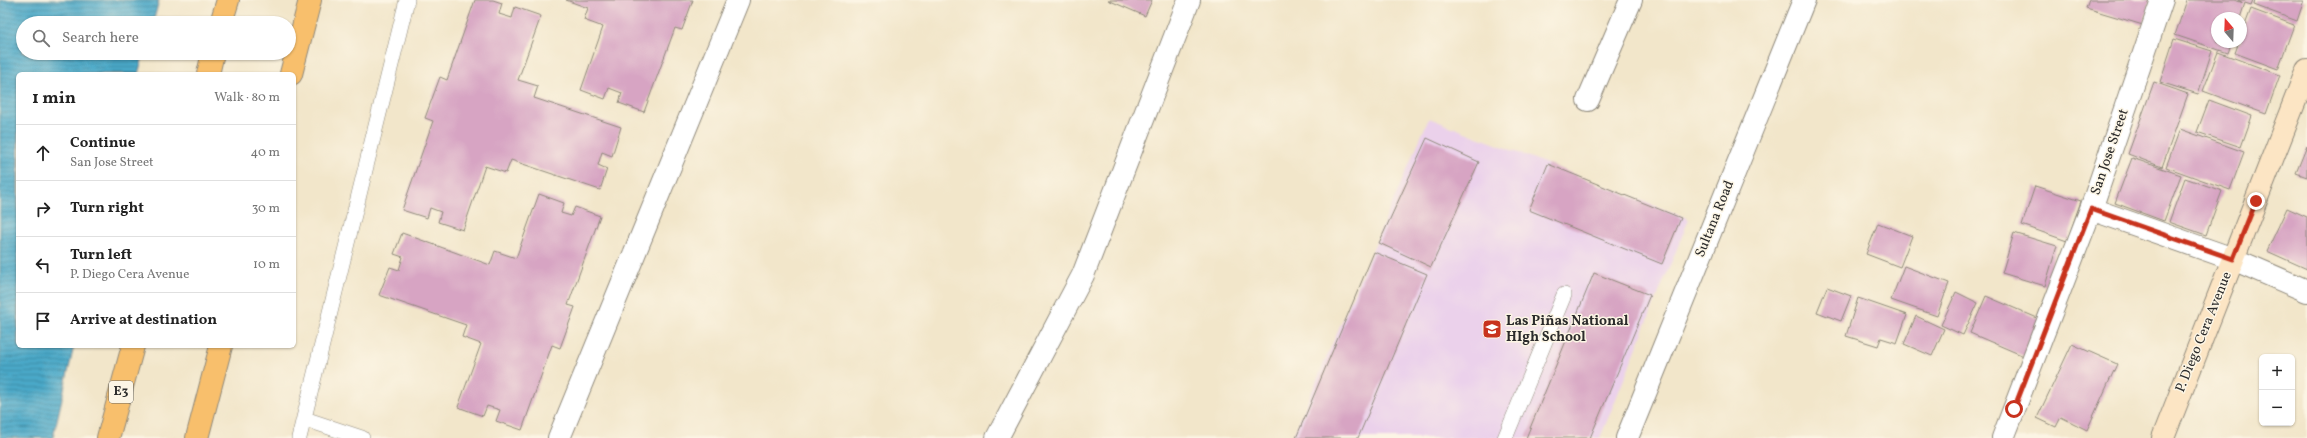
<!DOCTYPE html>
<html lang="en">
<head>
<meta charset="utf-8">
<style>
	body { margin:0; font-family:Vollkorn,serif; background:#f2f2f2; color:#222 }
	.controls { position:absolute; right:12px; bottom:12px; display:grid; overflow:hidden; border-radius:6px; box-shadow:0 1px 3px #0004 }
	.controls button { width:36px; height:36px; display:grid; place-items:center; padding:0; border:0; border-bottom:1px solid #e0e0e0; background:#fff; color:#222; font:20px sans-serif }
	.compass { position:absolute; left:2211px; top:12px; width:36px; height:36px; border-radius:50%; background:#fff; box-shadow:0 1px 3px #0004; rotate:341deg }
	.stop { position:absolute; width:12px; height:12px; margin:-9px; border:3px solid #c8321e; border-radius:50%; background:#fff }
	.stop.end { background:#c8321e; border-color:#fff; box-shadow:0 1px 4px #0008 }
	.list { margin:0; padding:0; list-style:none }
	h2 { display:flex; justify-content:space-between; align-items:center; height:52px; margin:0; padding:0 16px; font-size:17px }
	h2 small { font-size:13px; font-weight:400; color:#767676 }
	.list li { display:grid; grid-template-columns:26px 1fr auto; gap:12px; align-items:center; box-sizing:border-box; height:56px; padding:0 16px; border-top:1px solid #e0e0e0 }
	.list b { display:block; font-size:15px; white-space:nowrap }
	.list p { margin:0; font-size:13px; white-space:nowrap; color:#767676 }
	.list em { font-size:13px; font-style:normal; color:#767676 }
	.icon { flex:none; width:22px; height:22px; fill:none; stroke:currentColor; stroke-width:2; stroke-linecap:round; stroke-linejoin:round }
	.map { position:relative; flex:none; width:2307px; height:438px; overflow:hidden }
	.search { position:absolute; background:#fff; box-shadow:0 1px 3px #0004; left:16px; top:16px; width:280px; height:44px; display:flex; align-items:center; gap:10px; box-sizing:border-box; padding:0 14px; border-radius:22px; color:#767676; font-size:15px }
	.panel { position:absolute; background:#fff; box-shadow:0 1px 3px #0004; left:16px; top:72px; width:280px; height:276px; border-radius:6px }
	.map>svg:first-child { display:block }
	.built { fill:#ebd1eb }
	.water { fill:url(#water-rules); stroke:#3a6a7a }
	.building { fill:#d7a4c3 }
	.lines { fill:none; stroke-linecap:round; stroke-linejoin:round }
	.lane-casing { stroke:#8e887a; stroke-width:16 }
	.street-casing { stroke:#8e887a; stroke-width:24 }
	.secondary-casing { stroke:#8e887a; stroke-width:24 }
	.highway-casing { stroke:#8e887a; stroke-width:24 }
	.lane { stroke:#fff; stroke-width:15 }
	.street { stroke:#fff; stroke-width:22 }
	.secondary { stroke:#fce5c4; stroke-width:22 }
	.highway { stroke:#f8bf6c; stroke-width:22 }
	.route { stroke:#c8321e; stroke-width:5 }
	.labels { text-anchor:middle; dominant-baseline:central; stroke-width:3; stroke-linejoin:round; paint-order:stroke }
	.shield { fill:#fcf5e5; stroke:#6a6863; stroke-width:1 }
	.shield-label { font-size:13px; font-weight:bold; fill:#2b2b2b }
	.street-label { font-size:14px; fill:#2b2b2b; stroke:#fcf5e5 }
	.poi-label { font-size:14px; font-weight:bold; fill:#2b2b2b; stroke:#fcf5e5; text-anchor:start }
</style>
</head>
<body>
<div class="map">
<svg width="2307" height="438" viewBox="0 0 2307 438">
	<defs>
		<pattern id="water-rules" width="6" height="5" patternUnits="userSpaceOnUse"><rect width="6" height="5" fill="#49a8c8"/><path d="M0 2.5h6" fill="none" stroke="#3d89a3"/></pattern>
	</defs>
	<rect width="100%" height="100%" fill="#fcf5e5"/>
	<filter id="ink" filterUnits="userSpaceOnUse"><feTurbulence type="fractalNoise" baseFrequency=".025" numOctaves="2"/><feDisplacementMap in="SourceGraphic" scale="8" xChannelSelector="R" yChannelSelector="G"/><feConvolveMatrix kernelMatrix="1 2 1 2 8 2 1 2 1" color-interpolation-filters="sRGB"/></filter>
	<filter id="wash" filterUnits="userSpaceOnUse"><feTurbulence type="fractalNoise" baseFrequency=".012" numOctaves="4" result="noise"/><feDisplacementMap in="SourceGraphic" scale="16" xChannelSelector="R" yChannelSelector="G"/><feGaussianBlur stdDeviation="0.9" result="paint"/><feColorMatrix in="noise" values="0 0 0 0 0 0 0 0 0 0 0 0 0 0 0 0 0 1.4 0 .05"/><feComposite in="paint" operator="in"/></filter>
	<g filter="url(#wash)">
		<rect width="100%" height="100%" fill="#f2e6ca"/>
		<path class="built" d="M1429,118L1689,219L1600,438H1292Z"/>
		<path class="water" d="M0,0H159L153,23H23V53H144L138,74H18V346H74L53,438H0Z"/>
		<g id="blocks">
			<path class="building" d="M475,0H493L502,3L499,14L512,18L515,7L541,16L518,80L538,86L534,98L621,127L612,156L602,152L598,165L607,169L600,190L511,160L506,173L485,166L463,230L438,222L441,212L430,208L427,218L402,210L433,121L425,118L440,77L447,80Z
				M566,0H693L682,30L675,28L644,112L619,103L622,93L609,88L605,99L581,90L603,27L584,20L588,8Z
				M1108,0H1152L1145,16Z
				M2089,0H2151L2143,25L2086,8Z
				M2187,0H2235L2243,3L2238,0H2253L2251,5L2245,3L2240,18H2217V42H2232L2228,53L2175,35Z
				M2255,0H2304L2297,21L2254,5Z
				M2251,9L2294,25L2278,69L2235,53L2239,42H2241V36Z
				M2174,39L2212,51L2198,94L2160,82Z
				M2218,52L2280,75L2266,114L2203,91Z
				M2154,82L2188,94L2162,167L2128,154Z
				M2209,100L2252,116L2241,147L2197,132Z
				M2180,129L2244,152L2230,190L2166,167Z
				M1427,138L1479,162L1431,267L1379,243Z
				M2307,146V177L2296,173Z
				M2132,158L2181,175L2164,221L2115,203Z
				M1548,164L1681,218L1662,264L1529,210Z
				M2185,178L2222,191L2206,235L2169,222Z
				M2035,186L2081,201L2067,241L2022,225Z
				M539,194L564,203L561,213L571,216L575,207L600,216L568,305L575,307L560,348L552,345L522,430L496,421L500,410L487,406L483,416L458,407L481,344L462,337L466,325L379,295L390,267L399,270L403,257L394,254L402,233L490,265L495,251L516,258Z
				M2287,208L2307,217V269L2267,251Z
				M1878,223L1912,236L1900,267L1866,254Z
				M2014,233L2057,246L2045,286L2002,273Z
				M1374,252L1427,274L1358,438H1296Z
				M1904,266L1949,283L1937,316L1891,300Z
				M1594,273L1650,295L1590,438H1526Z
				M1827,287L1851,296L1841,321L1817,312Z
				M1956,292L1978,303L1963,335L1941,325Z
				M1986,296L2042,320L2026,357L1970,333Z
				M1858,298L1907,315L1897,343L1881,338L1878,346L1846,336Z
				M1916,316L1944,329L1932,356L1904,344Z
				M2072,344L2117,364L2087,430L2061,417L2056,427L2037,418Z"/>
		</g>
	</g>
	<g filter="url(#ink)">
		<use href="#blocks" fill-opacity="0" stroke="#8e887a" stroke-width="1"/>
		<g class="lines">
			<defs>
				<path id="lane" d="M305,419L362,438
					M299,438L407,0
					M1505,438L1564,295"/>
				<path id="street" d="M1588,100L1631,0
					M2091,209L2233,259L2307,291
					M559,438L738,0
					M997,438L1083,275L1189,0
					M1627,438L1804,0
					M2003,438L2091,209L2162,0"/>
				<path id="secondary" d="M2163,438L2307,70"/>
				<path id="highway" d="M221,23L228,0
					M208,74L213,53
					M291,74L310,0
					M108,438L133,346
					M197,438L221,346"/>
			</defs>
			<use href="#lane" class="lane-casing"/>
			<use href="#street" class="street-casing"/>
			<use href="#secondary" class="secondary-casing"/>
			<use href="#highway" class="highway-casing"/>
			<use href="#lane" class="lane"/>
			<use href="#street" class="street"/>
			<use href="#secondary" class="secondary"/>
			<use href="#highway" class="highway"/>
		</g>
	</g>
	<g class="lines" filter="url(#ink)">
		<path class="route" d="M2014,409L2091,209L2233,259L2256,201"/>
	</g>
	<defs>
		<symbol id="school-square" viewBox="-11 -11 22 22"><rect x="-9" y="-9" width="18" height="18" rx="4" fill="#c8321e" stroke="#fcf5e5"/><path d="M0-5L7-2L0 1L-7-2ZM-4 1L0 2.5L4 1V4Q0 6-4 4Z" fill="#fff"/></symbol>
	</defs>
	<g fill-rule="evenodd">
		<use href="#school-square" x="1481" y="318" width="22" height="22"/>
	</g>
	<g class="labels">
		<rect class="shield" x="109" y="381" width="24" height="22" rx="3"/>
		<g class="shield-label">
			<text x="121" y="392">E3</text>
		</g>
		<g class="street-label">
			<text transform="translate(2110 152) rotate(-71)">San Jose Street</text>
			<text transform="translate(1715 219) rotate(-68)">Sultana Road</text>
			<text transform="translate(2204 332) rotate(-68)">P. Diego Cera Avenue</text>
		</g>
		<g class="poi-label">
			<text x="1506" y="321">Las Piñas National<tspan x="1506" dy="16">HIgh School</tspan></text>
		</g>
	</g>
</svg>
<div class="controls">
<button>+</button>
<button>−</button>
</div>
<svg class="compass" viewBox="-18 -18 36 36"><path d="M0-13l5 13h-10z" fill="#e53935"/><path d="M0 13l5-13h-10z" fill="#767676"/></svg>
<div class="stop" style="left:2014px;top:409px"></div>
<div class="stop end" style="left:2256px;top:201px"></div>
<div class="search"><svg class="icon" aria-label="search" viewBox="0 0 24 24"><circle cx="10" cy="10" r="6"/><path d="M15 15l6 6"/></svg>Search here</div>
<section class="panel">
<h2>1 min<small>Walk · 80 m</small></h2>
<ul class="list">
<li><svg class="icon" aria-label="ahead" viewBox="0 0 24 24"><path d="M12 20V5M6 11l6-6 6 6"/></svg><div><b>Continue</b><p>San Jose Street</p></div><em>40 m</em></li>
<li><svg class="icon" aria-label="right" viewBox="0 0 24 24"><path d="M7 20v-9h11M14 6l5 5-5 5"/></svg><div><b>Turn right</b></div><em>30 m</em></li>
<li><svg class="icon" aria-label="left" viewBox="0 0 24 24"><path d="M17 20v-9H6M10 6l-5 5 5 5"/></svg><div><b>Turn left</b><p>P. Diego Cera Avenue</p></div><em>10 m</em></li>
<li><svg class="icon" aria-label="arrive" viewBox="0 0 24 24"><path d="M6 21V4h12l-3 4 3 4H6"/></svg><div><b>Arrive at destination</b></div></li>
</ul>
</section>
</div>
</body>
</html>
